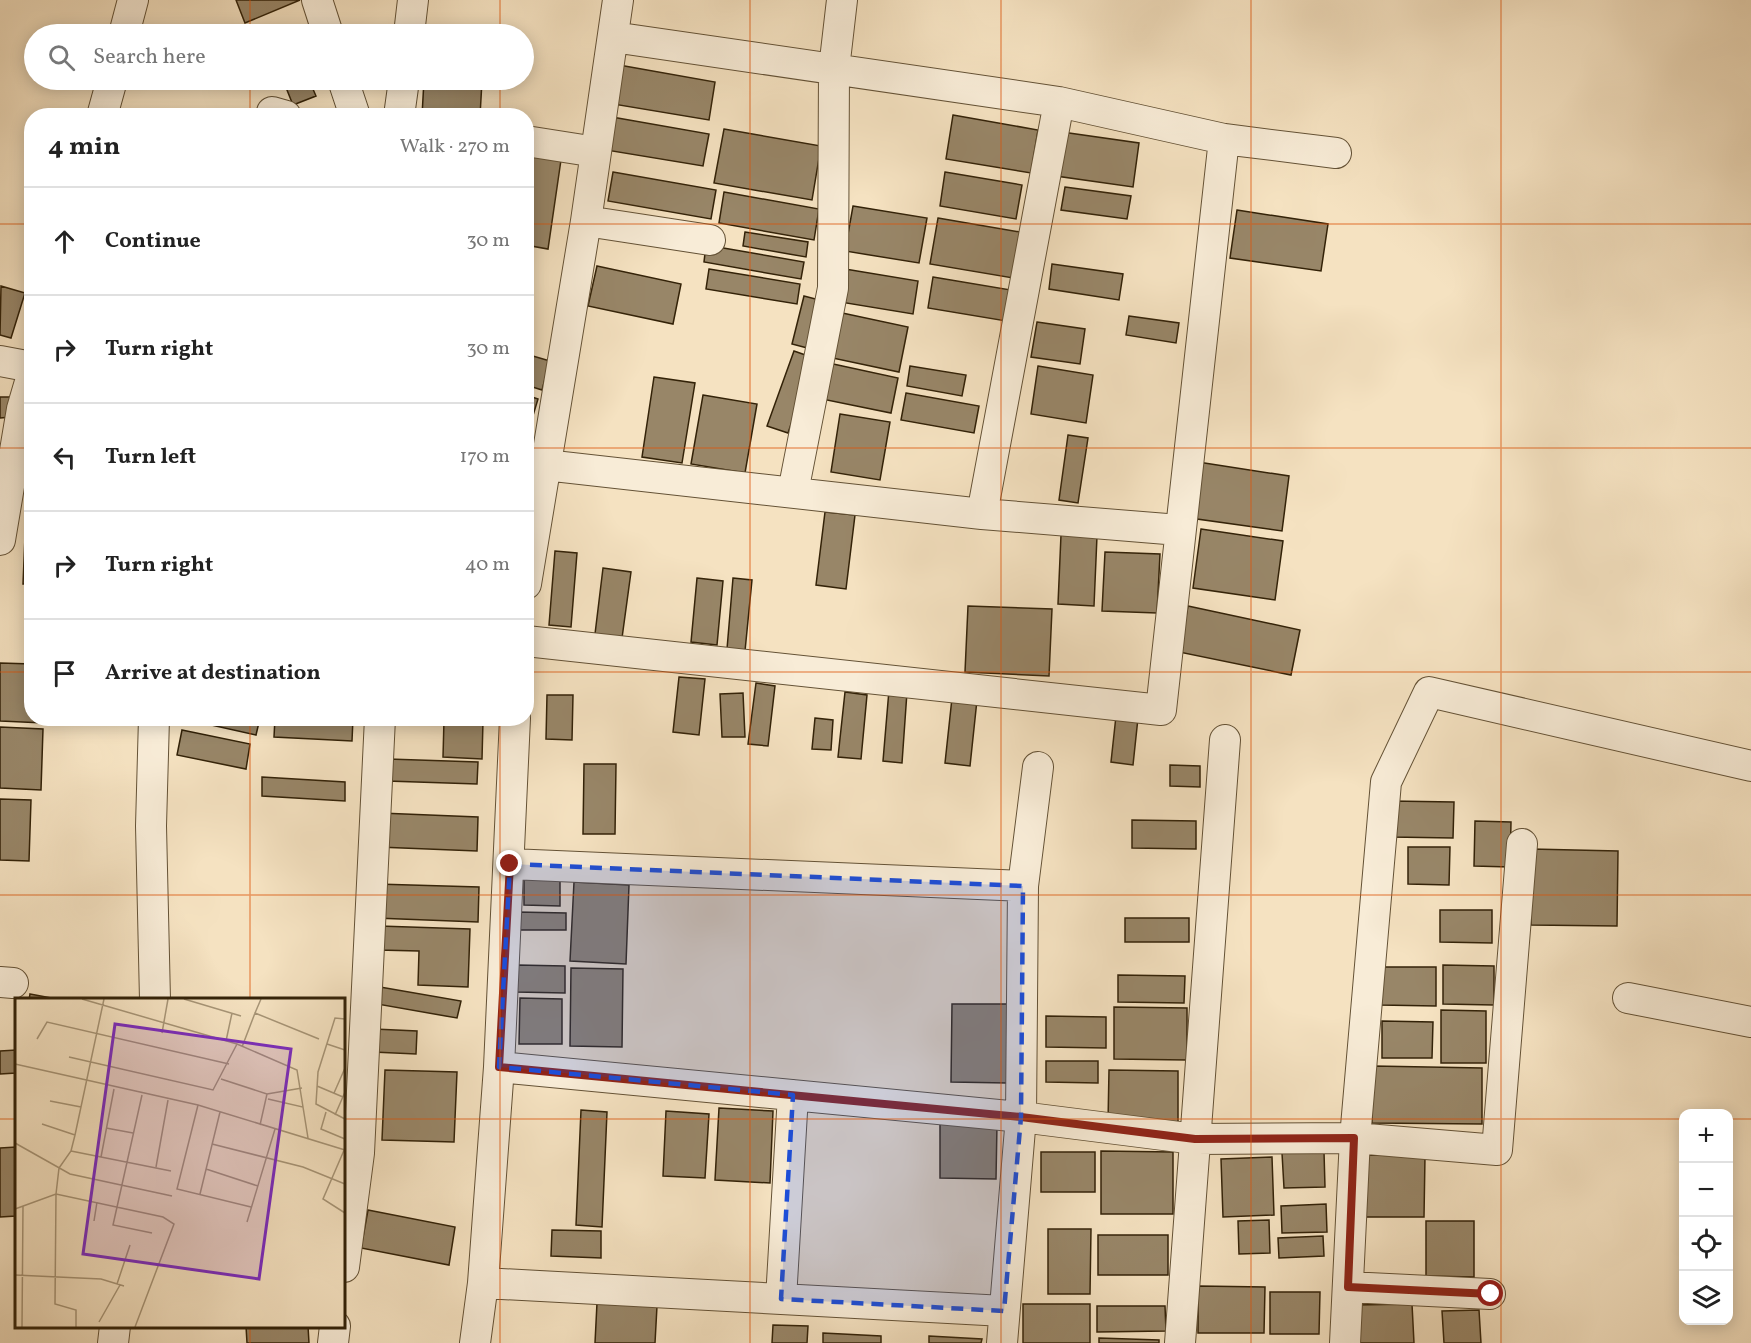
<!DOCTYPE html>
<html lang="en">
<head>
<meta charset="utf-8">
<style>
	body { margin:0; font-family:Vollkorn,serif; background:#f6f6f6; color:#222 }
	.controls { position:absolute; right:18px; bottom:18px; display:grid; overflow:hidden; border-radius:12px; box-shadow:0 3px 15px #0003 }
	.controls button { width:54px; height:54px; display:grid; place-items:center; padding:0; border:0; border-bottom:2px solid #e0e0e0; background:#fff; color:#222; font:30px sans-serif }
	.stop { position:absolute; width:18px; height:18px; margin:-14px; border:4px solid #8f2418; border-radius:50%; background:#fff }
	.stop.end { background:#8f2418; border-color:#fff; box-shadow:0 2px 6px #0008 }
	.list { margin:0; padding:0; list-style:none }
	h2 { display:flex; justify-content:space-between; align-items:center; height:78px; margin:0; padding:0 24px; font-size:26px }
	h2 small { font-size:20px; font-weight:400; color:#767676 }
	.list li { display:grid; grid-template-columns:39px 1fr auto; gap:18px; align-items:center; box-sizing:border-box; height:108px; padding:0 24px; border-top:2px solid #e0e0e0 }
	.list b { display:block; font-size:22px; white-space:nowrap }
	.list em { font-size:20px; font-style:normal; color:#767676 }
	.icon { flex:none; width:33px; height:33px; fill:none; stroke:currentColor; stroke-width:2; stroke-linecap:round; stroke-linejoin:round }
	.map { position:relative; flex:none; width:1751px; height:1343px; overflow:hidden }
	.search { position:absolute; background:#fff; box-shadow:0 3px 15px #0003; left:24px; top:24px; width:510px; height:66px; display:flex; align-items:center; gap:15px; box-sizing:border-box; padding:0 21px; border-radius:33px; color:#767676; font-size:22px }
	.panel { position:absolute; background:#fff; box-shadow:0 3px 15px #0003; left:24px; top:108px; width:510px; height:618px; border-radius:24px }
	.map>svg:first-child { display:block }
	.building { fill:#988668; stroke:#332208; stroke-width:1.5 }
	.lines { fill:none; stroke-linecap:round; stroke-linejoin:round }
	.minor-casing { stroke:#645236; stroke-width:32 }
	.minor { stroke:#f8ecd7; stroke-width:30 }
	.route { stroke:#8f2418; stroke-width:8 }
	.marked { fill:#1d4ed8; fill-opacity:0.2; stroke:#1d4ed8; stroke-width:4.5; stroke-dasharray:12 8; stroke-linejoin:round }
	.grid { fill:none; stroke:#df560c; stroke-width:1.5; stroke-opacity:0.55 }
	.inset-road { fill:none; stroke:#a79577; stroke-width:1.5 }
	.view { fill:#7b2cbf; fill-opacity:0.15; stroke:#7b2cbf; stroke-width:3 }
	.inset-edge { fill:none; stroke:#332208; stroke-width:3 }
</style>
</head>
<body>
<div class="map">
<svg width="1751" height="1343" viewBox="0 0 1751 1343">
	<rect width="100%" height="100%" fill="#f5e2c1"/>
	<filter id="stains"><feTurbulence type="fractalNoise" baseFrequency=".00333" numOctaves="4"/><feColorMatrix values="0 0 0 0 .2 0 0 0 0 .09 0 0 0 0 .02 0 0 0 .5 -.17"/></filter>
	<radialGradient id="worn" r=".72"><stop offset=".6" stop-color="#630" stop-opacity="0"/><stop offset="1" stop-color="#630" stop-opacity=".3"/></radialGradient>
	<path class="building" d="M236,0H300L245,23Z
		M619,65L715,82L709,120L613,104Z
		M283,80H309L316,96L293,105Z
		M424,80L482,81L480,116H422Z
		M953,115L1038,130L1031,173L946,159Z
		M612,117L709,134L703,166L606,150Z
		M724,129L821,146L812,200L714,183Z
		M1062,132L1139,143L1133,187L1056,176Z
		M526,155L561,160L548,249L526,245Z
		M613,172L716,190L711,219L608,201Z
		M945,172L1022,185L1016,219L940,206Z
		M1065,187L1131,196L1127,219L1061,210Z
		M724,192L819,209L814,240L719,223Z
		M853,206L927,218L919,263L845,251Z
		M1237,210L1328,224L1321,271L1230,258Z
		M938,218L1020,232L1013,278L930,264Z
		M745,232L808,242L806,257L743,246Z
		M706,245L804,262L801,279L704,262Z
		M1052,264L1123,274L1119,300L1049,289Z
		M597,266L681,284L673,324L588,306Z
		M839,268L918,281L913,314L834,301Z
		M709,269L800,284L797,304L706,289Z
		M933,277L1011,290L1006,321L928,308Z
		M1,286L25,293L11,338L0,335Z
		M804,296L827,302L815,350L792,344Z
		M833,311L908,327L899,372L823,356Z
		M1129,316L1179,323L1176,343L1126,335Z
		M1037,322L1085,329L1080,364L1031,357Z
		M794,351L814,358L788,433L767,426Z
		M526,354L550,361L542,390L526,385Z
		M824,362L898,378L891,413L817,398Z
		M910,366L966,375L962,396L907,386Z
		M1038,366L1093,375L1086,423L1031,414Z
		M654,377L695,383L682,463L642,457Z
		M906,393L979,406L974,433L901,420Z
		M526,395L538,399L528,432H526Z
		M703,395L757,404L745,473L691,464Z
		M0,397H10L11,417L0,418Z
		M840,414L890,422L880,480L831,472Z
		M1068,435L1088,438L1078,503L1059,500Z
		M1198,462L1289,476L1282,531L1190,518Z
		M825,512L855,515L846,589L816,585Z
		M26,513H32V584H23Z
		M1201,529L1283,541L1275,600L1193,588Z
		M1061,535L1097,536L1094,606L1058,604Z
		M555,551L577,553L571,627L549,625Z
		M1105,552L1160,554L1157,613L1102,611Z
		M603,568L631,572L622,638L595,634Z
		M697,578L723,581L717,645L691,642Z
		M733,578L752,580L745,651L727,649Z
		M968,606L1052,609L1049,676L965,672Z
		M1188,606L1300,630L1291,675L1179,652Z
		M0,663L32,664V718H44V723L0,721Z
		M679,677L705,679L699,735L673,732Z
		M756,683L775,686L768,746L748,744Z
		M889,690L907,692L902,763L883,761Z
		M845,692L867,695L861,759L838,757Z
		M743,693L745,737H722L720,694Z
		M547,695H573L572,740L546,739Z
		M952,698L977,700L970,766L945,763Z
		M1116,716L1138,718L1133,765L1111,762Z
		M180,718H260L256,735Z
		M275,718H353L352,741L274,737Z
		M815,718L833,720L831,750L812,749Z
		M444,720L483,721L482,759L443,757Z
		M0,727L43,729L41,790L0,788Z
		M182,730L250,744L246,769L177,755Z
		M388,759L478,762L477,784L387,781Z
		M584,764H616L615,834H583Z
		M1170,765L1200,766V787L1170,786Z
		M262,777L345,782V801L262,796Z
		M0,799L31,800L29,861L0,860Z
		M1391,801L1454,802L1453,838L1391,837Z
		M380,813L478,817L477,851L378,847Z
		M1132,820L1196,821V849L1132,848Z
		M1475,821L1511,822L1510,867L1474,866Z
		M1408,847H1450L1449,885L1408,884Z
		M1531,849L1618,851L1617,926L1531,925Z
		M524,878H560V906L524,905Z
		M574,882L629,885L626,964L570,961Z
		M376,884L479,887L478,922L375,918Z
		M1440,910H1492V943L1440,942Z
		M517,912L566,913V930H517Z
		M1125,918H1189V942H1125Z
		M379,926L470,929L468,987L418,985L419,951L378,950Z
		M517,965L565,966V993L516,992Z
		M1443,965L1494,966V1005L1443,1004Z
		M1381,967H1436V1006L1380,1005Z
		M571,968L623,969L622,1047L570,1046Z
		M1118,975L1185,976L1184,1003L1118,1002Z
		M380,987L461,1001L457,1018L377,1004Z
		M30,994L62,1000H29Z
		M520,998L562,999V1044H519Z
		M952,1004H1007V1083L951,1082Z
		M1114,1007L1187,1008V1060L1114,1059Z
		M1441,1010L1486,1011V1063H1441Z
		M1046,1016L1106,1017V1048L1046,1047Z
		M1382,1021L1433,1022L1432,1058H1382Z
		M374,1029L417,1031L416,1054L373,1052Z
		M16,1050V1073L0,1074V1051Z
		M1046,1061H1098V1083L1046,1082Z
		M1373,1066L1482,1068V1124L1372,1123Z
		M385,1070L457,1072L454,1142L382,1140Z
		M1109,1070L1178,1071V1123L1108,1122Z
		M719,1108L773,1111L770,1183L715,1180Z
		M581,1110L607,1112L602,1227L576,1225Z
		M666,1111L709,1114L705,1178L663,1176Z
		M940,1123L997,1124L996,1179L940,1178Z
		M16,1147V1216L0,1217V1148Z
		M1101,1151L1173,1152V1214H1101Z
		M1041,1152H1095V1192H1041Z
		M1324,1152L1325,1187L1284,1188L1282,1153Z
		M1367,1155L1425,1156L1424,1217H1366Z
		M1272,1157L1274,1215L1223,1217L1221,1159Z
		M1326,1204L1327,1232L1282,1233L1281,1206Z
		M368,1210L455,1227L449,1265L361,1248Z
		M1269,1220L1270,1253L1239,1254L1238,1221Z
		M1426,1221H1474V1277L1426,1276Z
		M1048,1229H1091L1090,1294H1048Z
		M552,1230L601,1231V1258L551,1256Z
		M1098,1235H1168V1275H1098Z
		M1323,1236L1324,1256L1279,1258L1278,1238Z
		M1198,1286L1265,1287L1264,1333H1198Z
		M1270,1292H1320L1319,1334H1270Z
		M597,1303L657,1306L655,1343H595Z
		M1023,1304H1090V1343H1023Z
		M1412,1304L1414,1343H1356L1355,1305Z
		M1097,1306H1165L1166,1331L1097,1332Z
		M1479,1310L1481,1343H1444L1442,1311Z
		M773,1325L808,1326L807,1343H772Z
		M246,1326H308L309,1343H247Z
		M823,1333L881,1336V1343H823Z
		M929,1336L982,1339L981,1343H929Z
		M1099,1338L1159,1340V1343H1099Z"/>
	<g class="lines">
		<defs>
			<path id="minor" d="M317,0L328,34
				M124,34L133,0
				M409,34L413,0
				M613,37L1059,102L1224,139L1336,153
				M343,80L355,116
				M272,112L286,116
				M102,116L112,80
				M399,116L404,80
				M526,141L596,152
				M586,221L710,240
				M0,361L32,367
				M545,465L982,514L1179,530
				M793,492L833,288L834,69L842,0
				M982,514L1059,102
				M0,540L22,409L32,375
				M526,584L586,221L618,0
				M526,641L1161,710L1224,139
				M154,718L151,826L155,1000
				M510,864L1023,886
				M0,982L13,983
				M1628,998L1751,1022
				M499,1067L1021,1117L1195,1139L1355,1138L1497,1150L1522,844
				M344,1267L359,1153L380,718
				M483,1283L1004,1311
				M1348,1287L1490,1294
				M781,1299L793,1095
				M113,1343L115,1326
				M333,1343L335,1326
				M475,1343L483,1283L499,1067L515,718
				M1002,1343L1021,1117L1023,886L1038,767
				M1180,1343L1225,740
				M1345,1343L1355,1138L1386,782L1429,692L1751,766"/>
		</defs>
		<use href="#minor" class="minor-casing"/>
		<use href="#minor" class="minor"/>
	</g>
	<g class="lines">
		<path class="route" d="M510,864L499,1067L1021,1117L1195,1139L1354,1138L1348,1287L1491,1294"/>
	</g>
	<path class="marked" d="M510,864L1023,886L1021,1117L1004,1311L781,1299L793,1095L499,1067Z"/>
	<path class="grid" d="M250,0V34M500,0V34M750,0V1343M1001,0V1343M1251,0V1343M1501,0V1343M250,80V116M500,80V116M0,224H32M526,224H1751M0,448H32M526,448H1751M0,672H32M526,672H1751M250,718V1000M500,718V1343M0,895H1751M0,1119H16M344,1119H1684M1728,1119H1751M250,1326V1343"/>
	<g transform="translate(15 998)">
		<rect width="330" height="330" fill="#f5e2c1"/>
		<path class="inset-road" d="M67,1L222,46L282,72L288,109M169,1L226,18M246,1L240,15L304,41M330,21L320,20L303,74L301,106L330,121M147,35L153,1M22,41L32,24L214,66M211,43L217,15M312,46L330,52M227,49L240,15M54,59L198,92L222,46M0,66L183,107L330,152M206,81L252,96L245,127M302,88L328,99M319,95L330,70M252,96L287,90M127,97L98,227L137,235M253,101L288,109L293,140M35,103L66,109M183,107L162,191L236,209M311,114L306,131L330,141M320,117L330,94M27,126L60,137M91,130L118,135M0,145L55,176L157,198M197,146L288,169L330,186M330,150L308,201L330,215M56,153L156,173M86,159L99,91M141,169L153,102M191,171L243,188M185,196L205,114M0,211L41,196L148,219L159,226L120,329M79,223L82,204M232,224L260,131M0,277L86,281L109,288M102,286L115,247M84,324L105,287M7,329L8,208M61,329V312L40,306L41,196L44,170L56,153L60,137L89,1"/>
		<path class="view" d="M100,26L276,51L244,281L68,256Z"/>
		<rect width="330" height="330" class="inset-edge"/>
	</g>
	<rect width="100%" height="100%" filter="url(#stains)"/>
	<rect width="100%" height="100%" fill="url(#worn)"/>
</svg>
<div class="controls">
<button>+</button>
<button>−</button>
<button><svg class="icon" aria-label="locate" viewBox="0 0 24 24"><circle cx="12" cy="12" r="6"/><path d="M12 2v4M12 18v4M2 12h4M18 12h4"/></svg></button>
<button><svg class="icon" aria-label="layers" viewBox="0 0 24 24"><path d="M12 4l9 5-9 5-9-5zM3 14l9 5 9-5"/></svg></button>
</div>
<div class="stop" style="left:1491px;top:1294px"></div>
<div class="stop end" style="left:510px;top:864px"></div>
<div class="search"><svg class="icon" aria-label="search" viewBox="0 0 24 24"><circle cx="10" cy="10" r="6"/><path d="M15 15l6 6"/></svg>Search here</div>
<section class="panel">
<h2>4 min<small>Walk · 270 m</small></h2>
<ul class="list">
<li><svg class="icon" aria-label="ahead" viewBox="0 0 24 24"><path d="M12 20V5M6 11l6-6 6 6"/></svg><div><b>Continue</b></div><em>30 m</em></li>
<li><svg class="icon" aria-label="right" viewBox="0 0 24 24"><path d="M7 20v-9h11M14 6l5 5-5 5"/></svg><div><b>Turn right</b></div><em>30 m</em></li>
<li><svg class="icon" aria-label="left" viewBox="0 0 24 24"><path d="M17 20v-9H6M10 6l-5 5 5 5"/></svg><div><b>Turn left</b></div><em>170 m</em></li>
<li><svg class="icon" aria-label="right" viewBox="0 0 24 24"><path d="M7 20v-9h11M14 6l5 5-5 5"/></svg><div><b>Turn right</b></div><em>40 m</em></li>
<li><svg class="icon" aria-label="arrive" viewBox="0 0 24 24"><path d="M6 21V4h12l-3 4 3 4H6"/></svg><div><b>Arrive at destination</b></div></li>
</ul>
</section>
</div>
</body>
</html>
